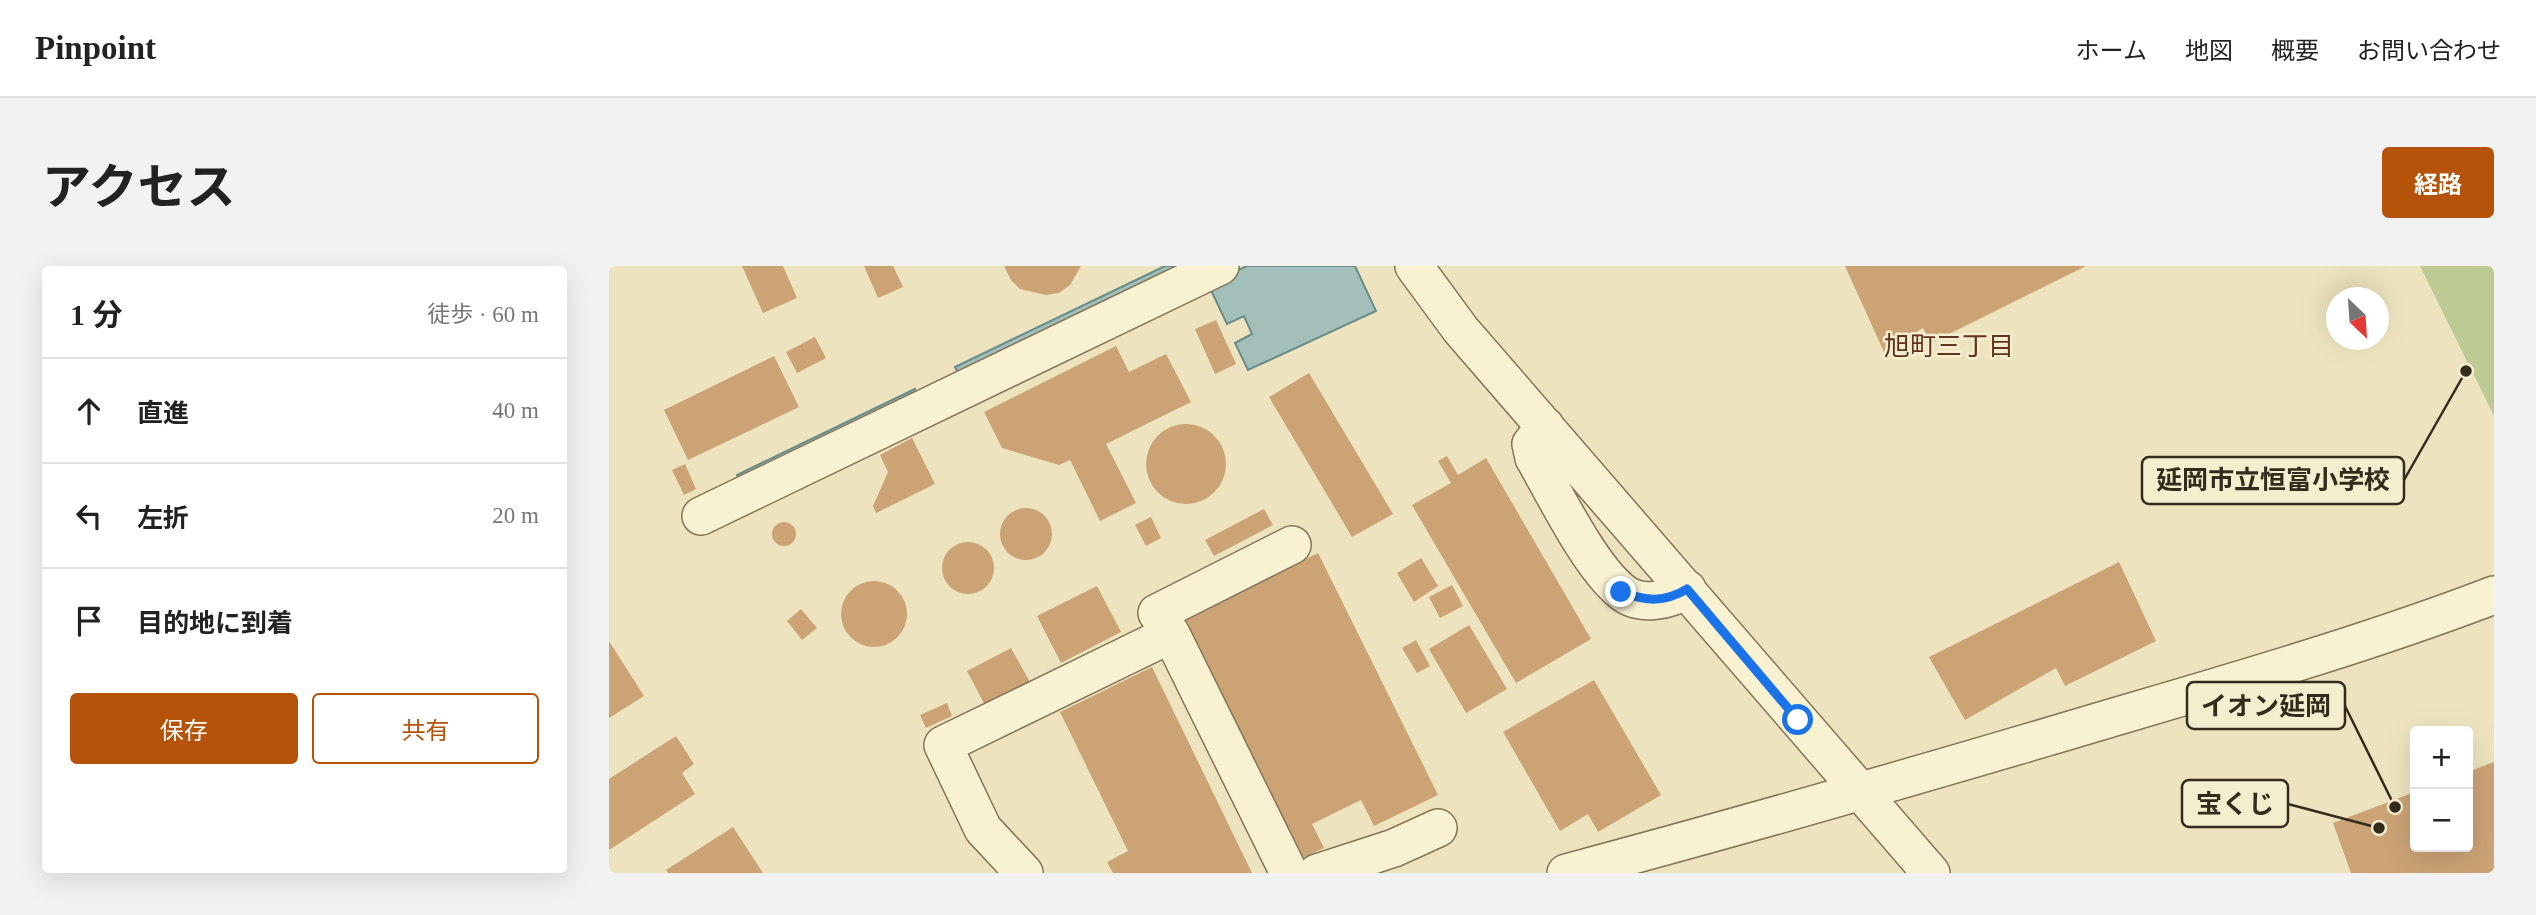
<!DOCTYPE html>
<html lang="ja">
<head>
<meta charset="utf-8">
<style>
	body { margin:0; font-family:"Times New Roman","Noto Sans JP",serif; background:#f2f2f2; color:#222 }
	.controls { position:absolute; right:21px; bottom:21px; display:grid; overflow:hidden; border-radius:7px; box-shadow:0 7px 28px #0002 }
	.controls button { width:63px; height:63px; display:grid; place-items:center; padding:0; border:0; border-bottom:2px solid #e0e0e0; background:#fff; color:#222; font:35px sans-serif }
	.compass { position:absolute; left:1717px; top:21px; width:63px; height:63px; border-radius:50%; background:#fff; box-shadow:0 7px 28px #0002; rotate:155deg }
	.stop { position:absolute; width:21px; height:21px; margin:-16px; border:5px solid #1a73e8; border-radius:50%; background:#fff }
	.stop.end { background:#1a73e8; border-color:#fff; box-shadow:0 2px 7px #0008 }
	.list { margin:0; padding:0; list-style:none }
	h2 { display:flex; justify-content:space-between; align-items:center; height:91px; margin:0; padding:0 28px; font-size:30px }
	h2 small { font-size:23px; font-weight:400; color:#767676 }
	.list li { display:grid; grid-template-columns:46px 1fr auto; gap:21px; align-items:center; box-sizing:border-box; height:105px; padding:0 28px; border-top:2px solid #e0e0e0 }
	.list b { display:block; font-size:26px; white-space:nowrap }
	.list em { font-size:23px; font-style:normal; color:#767676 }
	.actions { display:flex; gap:14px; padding:21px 28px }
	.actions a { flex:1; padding:16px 0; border:2px solid #b45309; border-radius:7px; text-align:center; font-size:24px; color:#b45309 }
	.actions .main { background:#b45309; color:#fff }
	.icon { flex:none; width:38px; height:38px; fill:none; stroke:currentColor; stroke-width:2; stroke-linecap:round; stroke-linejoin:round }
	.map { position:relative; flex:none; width:1885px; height:607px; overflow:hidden; border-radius:7px }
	header { display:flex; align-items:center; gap:42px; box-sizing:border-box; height:98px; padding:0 35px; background:#fff; border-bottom:2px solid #e0e0e0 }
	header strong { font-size:33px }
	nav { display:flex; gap:38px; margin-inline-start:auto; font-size:24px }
	.intro { display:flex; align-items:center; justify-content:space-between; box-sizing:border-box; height:168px; padding:0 42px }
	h1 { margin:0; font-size:49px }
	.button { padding:18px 32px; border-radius:7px; background:#b45309; color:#fff; font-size:24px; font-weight:700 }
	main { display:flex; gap:42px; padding:0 42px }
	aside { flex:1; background:#fff; border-radius:7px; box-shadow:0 7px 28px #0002 }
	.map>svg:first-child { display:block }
	.green { fill:#beca94 }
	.water { fill:#a2bfba; stroke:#6a8c88; stroke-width:2 }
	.building { fill:#cba375 }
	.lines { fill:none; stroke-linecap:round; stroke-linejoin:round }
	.minor-casing { stroke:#857558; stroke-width:40 }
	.minor { stroke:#f8f1d2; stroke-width:37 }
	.route { stroke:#1a73e8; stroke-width:9 }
	.labels { text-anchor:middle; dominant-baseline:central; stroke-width:5; stroke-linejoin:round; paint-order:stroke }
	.neighbourhood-label { font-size:26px; fill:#61331c; stroke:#f4eece }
	.leader { fill:none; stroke:#352b1c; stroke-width:2.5 }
	.callout-dot { fill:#352b1c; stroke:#f4eece; stroke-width:2.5 }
	.callout { fill:#f4eece; stroke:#352b1c; stroke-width:2.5 }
	.callout-label { font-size:26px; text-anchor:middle; font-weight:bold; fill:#352b1c }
</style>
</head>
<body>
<header>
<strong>Pinpoint</strong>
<nav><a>ホーム</a><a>地図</a><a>概要</a><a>お問い合わせ</a></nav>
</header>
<div class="intro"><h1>アクセス</h1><a class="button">経路</a></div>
<main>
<aside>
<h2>1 分<small>徒歩 · 60 m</small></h2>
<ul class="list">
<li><svg class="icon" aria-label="ahead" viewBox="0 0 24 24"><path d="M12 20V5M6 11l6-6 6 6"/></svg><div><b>直進</b></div><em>40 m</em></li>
<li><svg class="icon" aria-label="left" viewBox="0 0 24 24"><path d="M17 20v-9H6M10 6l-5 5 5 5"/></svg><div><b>左折</b></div><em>20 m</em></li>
<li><svg class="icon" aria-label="arrive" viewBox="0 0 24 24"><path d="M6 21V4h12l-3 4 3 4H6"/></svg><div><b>目的地に到着</b></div></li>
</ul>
<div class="actions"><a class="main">保存</a><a>共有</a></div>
</aside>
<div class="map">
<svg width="1885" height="607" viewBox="0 0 1885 607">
	<rect width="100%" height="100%" fill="#ede4bf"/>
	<path class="green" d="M1811,0H1885V150Z"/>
	<path class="water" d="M556,0H574L350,108L346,101Z
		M638,0H746L767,45L639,104L626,77L643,68L635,50L618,58L599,18Z
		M306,123L309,131L132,217L128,209Z"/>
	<path class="building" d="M133,0H174L188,32L154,47Z
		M255,0H284L294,21L269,32Z
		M395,0H472L461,19L450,27L437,29L411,23L402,14Z
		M1236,0H1477L1322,77L1314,62L1275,86Z
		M607,54L627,98L606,108L586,63Z
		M206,71L217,92L188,107L177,86Z
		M507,80L520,106L557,88L582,136L497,178L527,237L491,255L461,194L450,199L393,182L375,146Z
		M165,90L190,141L79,194L55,144Z
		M700,107L784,248L743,271L660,131Z
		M537 198a40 40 0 1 1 80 0a40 40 0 1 1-80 0Z
		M303,172L326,218L267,247L264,240L279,206L271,189Z
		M838,190L849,209L877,192L982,373L907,417L803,239L842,217L829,195Z
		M76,198L87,223L75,229L63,204Z
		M391 268a26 26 0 1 1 52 0a26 26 0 1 1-52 0Z
		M655,243L664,259L605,290L596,274Z
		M542,251L552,272L537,280L526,259Z
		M163 268a12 12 0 1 1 24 0a12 12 0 1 1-24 0Z
		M333 302a26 26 0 1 1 52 0a26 26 0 1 1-52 0Z
		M709,287L829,529L765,560L752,534L703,558L715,582L693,592L575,353Z
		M812,292L829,320L805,336L788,307Z
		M1510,296L1547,375L1456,420L1447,402L1356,454L1320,391Z
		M232 348a33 33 0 1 1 66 0a33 33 0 1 1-66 0Z
		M843,319L854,340L831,352L820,331Z
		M488,320L512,366L452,397L428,350Z
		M192,343L208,362L193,374L178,355Z
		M860,359L898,423L857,447L820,383Z
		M807,374L821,400L808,407L793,382Z
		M0,375L35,430L0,452Z
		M402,382L421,416L376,439L358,405Z
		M543,401L643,607H504L498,596L519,585L451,446Z
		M985,414L1052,529L989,566L979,548L951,565L894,466Z
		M338,437L343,450L317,462L311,449Z
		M67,470L85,498L73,507L86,528L0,584V513Z
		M1885,496V607H1742L1724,557L1806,526V581H1859V506Z
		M124,561L154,607H59L57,604Z"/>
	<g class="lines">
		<defs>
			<path id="minor" d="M805,0L852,64L1322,607
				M936,160L922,178L925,192C946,228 980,299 1012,325C1030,341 1060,335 1078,323
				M92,250L611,0
				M562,368L680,607
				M415,607L374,563L334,479L562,368L548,347L683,279
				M708,607L785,582L829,562
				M957,607C1136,559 1314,508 1492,455C1624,416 1757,378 1885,329"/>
		</defs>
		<use href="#minor" class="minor-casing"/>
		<use href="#minor" class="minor"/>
	</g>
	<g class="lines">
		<path class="route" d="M1012,326C1037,335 1055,337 1078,323L1189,454"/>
	</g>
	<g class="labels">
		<g class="neighbourhood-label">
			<text x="1340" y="80">旭町三丁目</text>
		</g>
	</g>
	<path class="leader" d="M1857 105L1795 214M1786 541L1736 440M1770 562L1679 538"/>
	<g class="callout-dot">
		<circle cx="1857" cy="105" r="7"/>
		<circle cx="1786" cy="541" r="7"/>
		<circle cx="1770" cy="562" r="7"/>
	</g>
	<g class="callout">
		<rect x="1533" y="191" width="262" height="47" rx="7"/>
		<rect x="1578" y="416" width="158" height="47" rx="7"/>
		<rect x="1573" y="514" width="106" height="47" rx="7"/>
	</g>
	<g class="callout-label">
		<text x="1664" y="223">延岡市立恒富小学校</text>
		<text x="1657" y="449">イオン延岡</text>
		<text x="1626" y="547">宝くじ</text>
	</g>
</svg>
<div class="controls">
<button>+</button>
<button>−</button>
</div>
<svg class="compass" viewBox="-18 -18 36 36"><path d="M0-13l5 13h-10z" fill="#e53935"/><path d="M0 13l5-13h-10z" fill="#767676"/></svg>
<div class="stop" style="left:1189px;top:454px"></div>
<div class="stop end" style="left:1012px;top:326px"></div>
</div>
</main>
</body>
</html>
